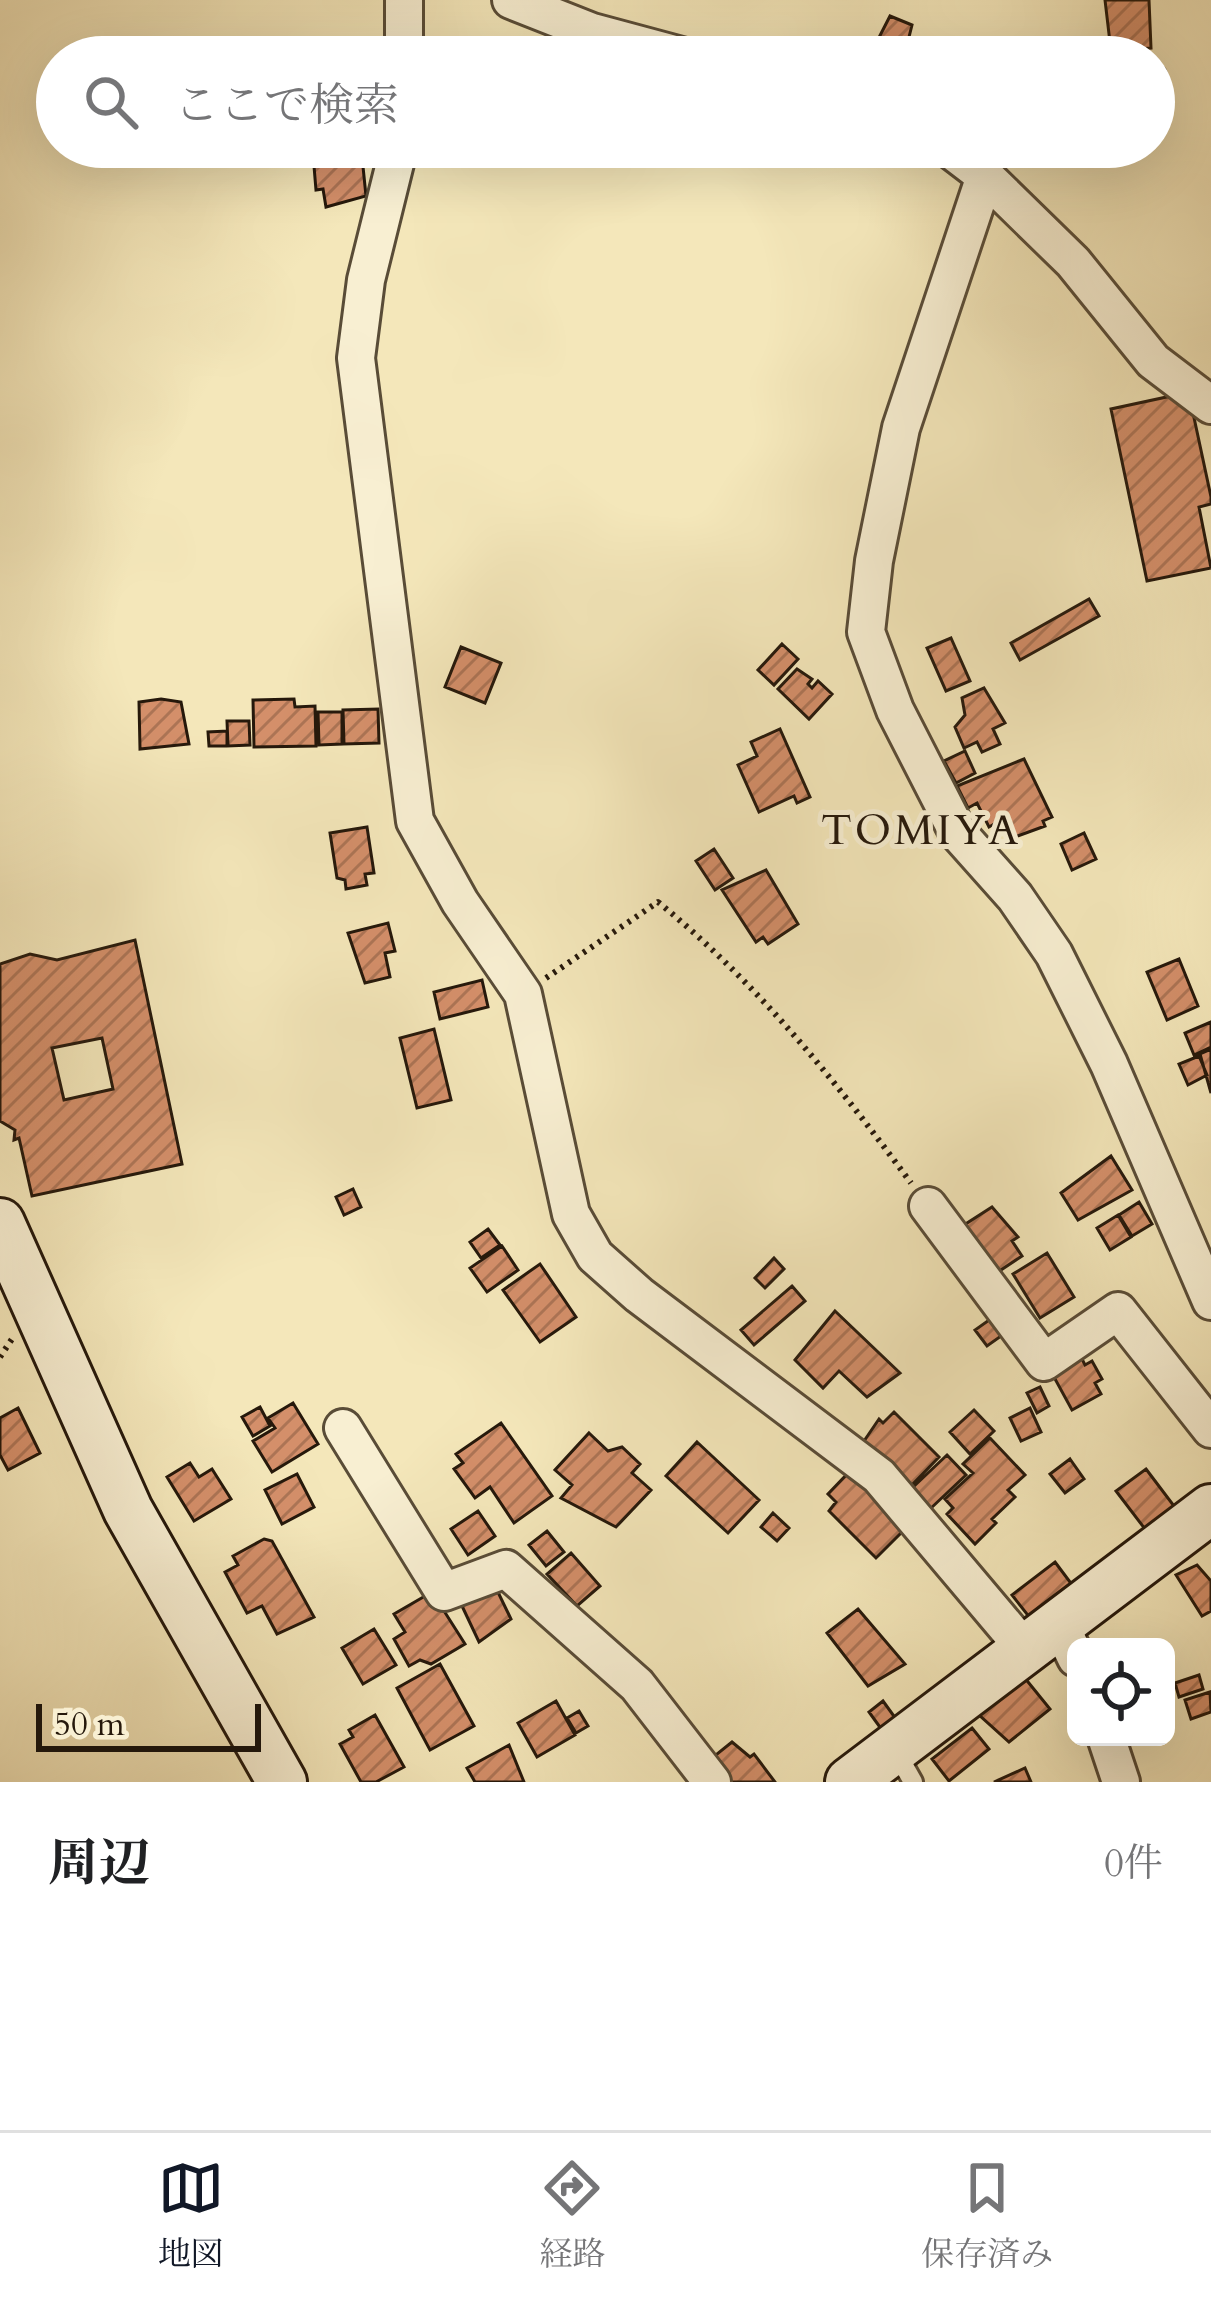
<!DOCTYPE html>
<html lang="ja">
<head>
<meta charset="utf-8">
<style>
	body { margin:0; font-family:Cardo,"Noto Serif JP",serif; background:#f2f2f2; color:#202124 }
	.controls { position:absolute; right:36px; bottom:36px; display:grid; overflow:hidden; border-radius:18px; box-shadow:0 12px 48px #0002 }
	.controls button { width:108px; height:108px; display:grid; place-items:center; padding:0; border:0; border-bottom:3px solid #e0e0e0; background:#fff; color:#202124; font:60px sans-serif }
	.scale { position:absolute; left:36px; bottom:30px; width:225px; box-sizing:border-box; padding-left:12px; border:6px solid #25180b; border-top:0; font-size:33px; line-height:42px; white-space:nowrap; color:#25180b; -webkit-text-stroke:9px #f8efd2; paint-order:stroke }
	.list { margin:0; padding:0; list-style:none }
	h2 { display:flex; justify-content:space-between; align-items:center; height:156px; margin:0; padding:0 48px; font-size:51px }
	h2 small { font-size:39px; font-weight:400; color:#757577 }
	.icon { flex:none; width:66px; height:66px; fill:none; stroke:currentColor; stroke-width:2; stroke-linecap:round; stroke-linejoin:round }
	.map { position:relative; flex:none; width:1211px; height:1782px; overflow:hidden }
	.search { position:absolute; background:#fff; box-shadow:0 12px 48px #0002; left:36px; right:36px; top:36px; height:132px; display:flex; align-items:center; gap:30px; box-sizing:border-box; padding:0 42px; border-radius:66px; color:#757577; font-size:45px }
	.sheet { height:348px; background:#fff }
	nav { display:flex; justify-content:space-around; align-items:center; box-sizing:border-box; height:168px; border-top:3px solid #e0e0e0; background:#fff; font-size:33px; color:#757577 }
	nav a { display:grid; justify-items:center; gap:6px }
	nav .on { color:#111827 }
	.map>svg:first-child { display:block }
	.building { fill:url(#building-hatch); stroke:#25180b; stroke-width:3; fill-rule:evenodd }
	.lines { fill:none; stroke-linecap:round; stroke-linejoin:round }
	.lane-casing { stroke:#594c37; stroke-width:24 }
	.street-casing { stroke:#594c37; stroke-width:42 }
	.secondary-casing { stroke:#25180b; stroke-width:54 }
	.path { stroke:#25180b; stroke-width:6; stroke-dasharray:3 6; stroke-linecap:butt }
	.lane { stroke:#f8efd2; stroke-width:18 }
	.street { stroke:#f8efd2; stroke-width:36 }
	.secondary { stroke:#f8efd2; stroke-width:48 }
	.labels { text-anchor:middle; dominant-baseline:central; stroke-width:10; stroke-linejoin:round; paint-order:stroke }
	.quarter-label { font-size:42px; letter-spacing:3px; fill:#25180b; stroke:#f8efd2 }
</style>
</head>
<body>
<div class="map">
<svg width="1211" height="1782" viewBox="0 0 1211 1782">
	<defs>
		<pattern id="building-hatch" width="6" height="6" patternUnits="userSpaceOnUse" patternTransform="scale(3)"><rect width="6" height="6" fill="#d48f6a"/><path d="M-1 1l2-2M0 6l6-6M5 7l2-2" fill="none" stroke="#ac7455"/></pattern>
	</defs>
	<rect width="100%" height="100%" fill="#f4e7ba"/>
	<filter id="stains"><feTurbulence type="fractalNoise" baseFrequency=".00167" numOctaves="4"/><feColorMatrix values="0 0 0 0 .2 0 0 0 0 .09 0 0 0 0 .02 0 0 0 .5 -.17"/></filter>
	<radialGradient id="worn" r=".72"><stop offset=".6" stop-color="#630" stop-opacity="0"/><stop offset="1" stop-color="#630" stop-opacity=".3"/></radialGradient>
	<path class="building" d="M1105,0H1149L1151,48L1111,51Z
		M890,16L912,25L904,57H869Z
		M324,147H361L366,196L326,207L323,189L316,190L313,154L324,152Z
		M1176,395L1193,413L1211,497V504L1199,507L1211,568L1147,581L1111,409Z
		M1089,599L1099,616L1020,660L1011,643Z
		M951,638L970,681L946,691L927,648Z
		M782,644L798,659L774,685L758,670Z
		M461,647L501,663L485,703L445,687Z
		M797,669L812,679L808,684L812,688L818,681L832,694L809,719L778,689Z
		M984,688L1005,723L993,729L1000,744L982,752L977,742L964,748L955,727L965,715L962,698Z
		M161,699L181,702L189,744L140,749L139,702Z
		M294,699L295,707L315,706L316,746L254,747L253,700Z
		M378,709L379,743L344,744L343,710Z
		M318,712H342V744L319,745Z
		M227,721H249L250,745L228,746Z
		M780,729L810,797L797,803L794,796L759,812L738,765L757,756L751,742Z
		M227,731V746H209L208,732Z
		M965,751L975,773L956,783L944,761Z
		M1024,759L1052,817L1043,821L1045,826L1012,838L1003,819L989,827L977,803L968,808L957,786Z
		M367,827L374,873L365,874L367,885L346,889L345,880L337,878L330,833Z
		M1084,833L1096,859L1072,870L1061,844Z
		M714,849L733,878L715,890L696,861Z
		M766,870L798,924L768,944L763,937L756,942L722,890Z
		M388,923L395,951L385,953L390,977L365,983L348,933Z
		M135,940L182,1164L32,1196L19,1138L14,1140L15,1130L0,1121V964L30,954L57,960ZM102,1038L113,1089L64,1100L52,1048Z
		M1179,959L1198,1006L1167,1020L1147,972Z
		M482,980L488,1007L440,1019L434,992Z
		M1211,1022V1047L1194,1055L1185,1033Z
		M434,1029L451,1100L417,1108L400,1038Z
		M1211,1049V1093L1200,1054Z
		M1199,1056L1207,1075L1188,1085L1179,1064Z
		M1111,1156L1132,1190L1078,1220L1061,1193Z
		M353,1189L361,1207L344,1215L336,1197Z
		M1139,1202L1152,1224L1132,1236L1119,1215Z
		M992,1207L1018,1237L1012,1241L1022,1256L995,1274L964,1225Z
		M1118,1215L1131,1237L1110,1250L1097,1228Z
		M488,1229L500,1245L481,1258L470,1242Z
		M502,1246L518,1270L487,1292L470,1268Z
		M1047,1253L1074,1297L1040,1318L1013,1274Z
		M774,1258L784,1269L765,1288L755,1278Z
		M540,1264L576,1317L540,1342L503,1290Z
		M792,1286L805,1301L754,1345L741,1330Z
		M835,1311L900,1373L867,1397L839,1371L823,1388L795,1360Z
		M999,1313L1011,1329L987,1346L975,1330Z
		M1079,1353L1085,1365L1092,1361L1102,1379L1095,1383L1101,1394L1072,1410L1049,1368Z
		M1040,1387L1049,1406L1037,1413L1027,1393Z
		M293,1403L318,1444L272,1472L253,1441L275,1428L268,1418Z
		M260,1407L270,1426L253,1436L242,1417Z
		M18,1408L40,1453L8,1470L0,1455V1418Z
		M1030,1408L1041,1432L1021,1441L1010,1418Z
		M974,1410L994,1431L970,1454L950,1432Z
		M894,1412L939,1457L908,1489L862,1444L879,1419L883,1423Z
		M501,1423L552,1496L514,1523L490,1487L475,1498L454,1469L463,1463L456,1454Z
		M589,1433L608,1451L622,1447L640,1464L632,1473L651,1490L616,1527L561,1498L572,1485L555,1470Z
		M990,1438L1025,1475L1008,1490L1015,1497L992,1519L996,1523L975,1544L947,1514L953,1508L945,1499L973,1473L963,1464Z
		M697,1442L759,1500L728,1533L666,1476Z
		M947,1455L966,1475L929,1510L910,1490Z
		M1070,1459L1084,1479L1065,1493L1050,1474Z
		M190,1463L199,1477L212,1469L231,1499L194,1521L167,1477Z
		M852,1469L909,1525L876,1558L829,1511L836,1502L828,1494Z
		M1146,1469L1174,1506L1145,1529L1116,1491Z
		M297,1474L314,1507L282,1524L265,1490Z
		M478,1511L495,1536L468,1555L451,1529Z
		M773,1513L789,1528L777,1541L761,1527Z
		M547,1531L564,1552L546,1566L529,1545Z
		M264,1539L272,1541L314,1617L277,1634L262,1606L247,1613L225,1572L238,1565L233,1556Z
		M571,1553L600,1586L577,1606L547,1574Z
		M1055,1562L1073,1586L1030,1618L1012,1595Z
		M1197,1565L1211,1581V1611L1202,1616L1176,1575Z
		M495,1586L511,1619L479,1642L462,1606Z
		M432,1592L465,1644L431,1664L420,1660L409,1666L394,1639L405,1632L394,1614Z
		M858,1609L905,1664L868,1686L827,1633Z
		M374,1629L396,1665L363,1684L342,1648Z
		M440,1664L474,1726L430,1750L397,1688Z
		M1199,1675L1203,1689L1179,1697L1175,1683Z
		M1024,1677L1050,1709L1009,1742L978,1714Z
		M1210,1692L1211,1712L1191,1719L1185,1700Z
		M556,1701L575,1735L537,1757L518,1723Z
		M883,1701L896,1719L882,1730L869,1712Z
		M579,1711L588,1726L576,1733L567,1718Z
		M375,1715L404,1767L376,1782H361L340,1744L353,1737L349,1730Z
		M972,1728L989,1749L949,1781L932,1759Z
		M732,1742L750,1757L754,1754L775,1782H726L712,1758Z
		M509,1745L524,1782H475L467,1768Z
		M1025,1768L1031,1782H994Z"/>
	<g class="lines">
		<defs>
			<path id="lane" d="M1154,77L1156,75
				M895,1750L913,1782"/>
			<path id="street" d="M404,0V57
				M511,0L592,32L685,57
				M399,147L366,280L356,358L415,821L460,902L523,994L571,1214L595,1256L639,1295L879,1476L1024,1648
				M947,147L985,176L1073,262L1153,361L1211,405
				M985,176L901,428L874,561L866,632L895,710L958,833L1015,897L1054,954L1109,1064L1211,1301
				M928,1206L1044,1362L1118,1311L1211,1429
				M343,1428L444,1592L506,1569L637,1685L712,1782
				M1059,1623L1076,1658
				M1106,1737L1121,1782"/>
			<path id="secondary" d="M0,1223L128,1510L282,1782
				M850,1782L1211,1509"/>
		</defs>
		<use href="#lane" class="lane-casing"/>
		<use href="#street" class="street-casing"/>
		<use href="#secondary" class="secondary-casing"/>
		<path class="path" d="M546,978L658,902C757,983 835,1080 911,1183
			M0,1357L12,1339"/>
		<use href="#lane" class="lane"/>
		<use href="#street" class="street"/>
		<use href="#secondary" class="secondary"/>
	</g>
	<g class="labels">
		<g class="quarter-label">
			<text x="921" y="830">TOMIYA</text>
		</g>
	</g>
	<rect width="100%" height="100%" filter="url(#stains)"/>
	<rect width="100%" height="100%" fill="url(#worn)"/>
</svg>
<div class="controls">
<button><svg class="icon" aria-label="locate" viewBox="0 0 24 24"><circle cx="12" cy="12" r="6"/><path d="M12 2v4M12 18v4M2 12h4M18 12h4"/></svg></button>
</div>
<div class="scale">50 m</div>
<div class="search"><svg class="icon" aria-label="search" viewBox="0 0 24 24"><circle cx="10" cy="10" r="6"/><path d="M15 15l6 6"/></svg>ここで検索</div>
</div>
<section class="sheet">
<h2>周辺<small>0件</small></h2>
<ul class="list">
</ul>
</section>
<nav>
<a class="on"><svg class="icon" aria-label="map" viewBox="0 0 24 24"><path d="M3 6l6-2 6 2 6-2v14l-6 2-6-2-6 2zM9 4v14M15 6v14"/></svg>地図</a>
<a><svg class="icon" aria-label="directions" viewBox="0 0 24 24"><path d="M12 3l9 9-9 9-9-9zM9 14v-3h6M13 9l2 2-2 2"/></svg>経路</a>
<a><svg class="icon" aria-label="saved" viewBox="0 0 24 24"><path d="M7 4h10v16l-5-4-5 4z"/></svg>保存済み</a>
</nav>
</body>
</html>
